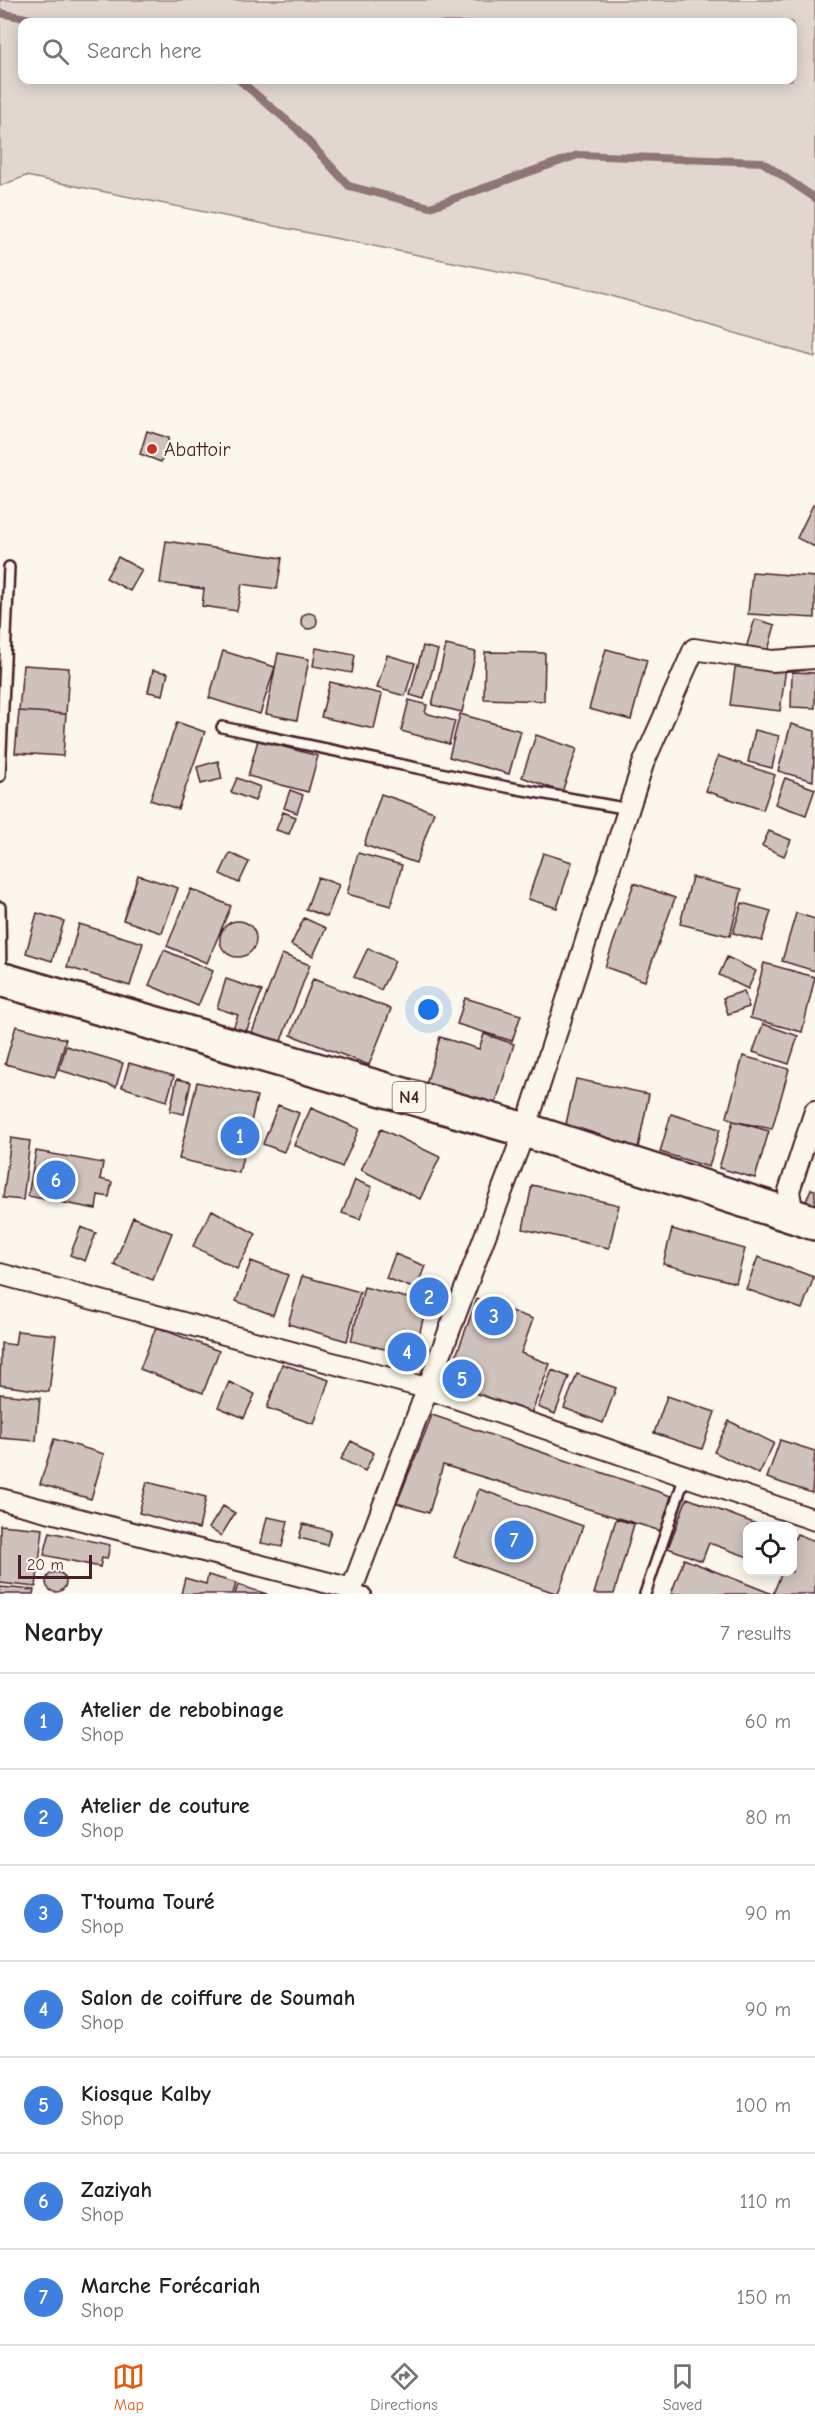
<!DOCTYPE html>
<html lang="en">
<head>
<meta charset="utf-8">
<style>
	body { margin:0; font-family:"Comic Neue",sans-serif; background:#f6f6f6; color:#202124 }
	.controls { position:absolute; right:18px; bottom:18px; display:grid; overflow:hidden; border-radius:12px; box-shadow:0 3px 15px #0003 }
	.controls button { width:54px; height:54px; display:grid; place-items:center; padding:0; border:0; border-bottom:2px solid #e0e0e0; background:#fff; color:#202124; font:30px sans-serif }
	.scale { position:absolute; left:18px; bottom:15px; width:74px; box-sizing:border-box; padding-left:6px; border:3px solid #4a1f2b; border-top:0; font-size:16px; line-height:21px; white-space:nowrap; color:#4a1f2b; -webkit-text-stroke:4px #fbf7ec; paint-order:stroke }
	.you { position:absolute; left:429px; top:1010px; width:21px; height:21px; margin:-15px; border:4px solid #fff; border-radius:50%; background:#1a73e8; box-shadow:0 0 0 9px #1a73e833 }
	.badge { display:grid; place-items:center; width:39px; height:39px; border-radius:50%; background:#ea580c; color:#fff; font-size:20px; font-weight:700 }
	.pin { position:absolute; translate:-50% -50%; border:3px solid #fff; box-shadow:0 2px 6px #0006 }
	.list { margin:0; padding:0; list-style:none }
	h2 { display:flex; justify-content:space-between; align-items:center; height:78px; margin:0; padding:0 24px; font-size:26px }
	h2 small { font-size:20px; font-weight:400; color:#757577 }
	.list li { display:grid; grid-template-columns:39px 1fr auto; gap:18px; align-items:center; box-sizing:border-box; height:96px; padding:0 24px; border-top:2px solid #e0e0e0 }
	.list b { display:block; font-size:22px; white-space:nowrap }
	.list p { margin:0; font-size:20px; white-space:nowrap; color:#757577 }
	.list em { font-size:20px; font-style:normal; color:#757577 }
	.icon { flex:none; width:33px; height:33px; fill:none; stroke:currentColor; stroke-width:2; stroke-linecap:round; stroke-linejoin:round }
	.map { position:relative; flex:none; width:815px; height:1594px; overflow:hidden }
	.search { position:absolute; background:#fff; box-shadow:0 3px 15px #0003; left:18px; right:18px; top:18px; height:66px; display:flex; align-items:center; gap:15px; box-sizing:border-box; padding:0 21px; border-radius:12px; color:#757577; font-size:22px }
	.sheet { height:750px; background:#fff }
	nav { display:flex; justify-content:space-around; align-items:center; box-sizing:border-box; height:84px; border-top:2px solid #e0e0e0; background:#fff; font-size:16px; color:#757577 }
	nav a { display:grid; justify-items:center; gap:3px }
	nav .on { color:#ea580c }
	.map>svg:first-child { display:block }
	.green { fill:#e2d7d0; stroke:#967b7e; stroke-width:1.5; fill-rule:evenodd }
	.lines { fill:none; stroke-linecap:round; stroke-linejoin:round }
	.stream { stroke:#907477; stroke-width:8 }
	.building { fill:#cfc2bc; stroke:#4a1f2b; stroke-width:1.5 }
	.lane-casing { stroke:#4a1f2b; stroke-width:14 }
	.street-casing { stroke:#4a1f2b; stroke-width:24 }
	.highway-casing { stroke:#4a1f2b; stroke-width:38 }
	.lane { stroke:#fbf7ec; stroke-width:9 }
	.street { stroke:#fbf7ec; stroke-width:20 }
	.highway { stroke:#fbf7ec; stroke-width:33 }
	.poi-dot { fill:#c8321e; stroke:#fbf7ec; stroke-width:2 }
	.labels { text-anchor:middle; dominant-baseline:central; stroke-width:4.5; stroke-linejoin:round; paint-order:stroke }
	.shield { fill:#fbf7ec; stroke:#7f6065; stroke-width:1.5 }
	.shield-label { font-size:18px; font-weight:bold; fill:#4a1f2b }
	.poi-label { font-size:20px; fill:#4a1f2b; stroke:#fbf7ec; text-anchor:start }
</style>
</head>
<body>
<div class="map">
<svg width="815" height="1594" viewBox="0 0 815 1594">
	<rect width="100%" height="100%" fill="#fbf7ec"/>
	<filter id="ink" filterUnits="userSpaceOnUse"><feTurbulence type="fractalNoise" baseFrequency=".0167" numOctaves="2"/><feDisplacementMap in="SourceGraphic" scale="12" xChannelSelector="R" yChannelSelector="G"/><feConvolveMatrix kernelMatrix="1 2 1 2 8 2 1 2 1" color-interpolation-filters="sRGB"/></filter>
	<g filter="url(#ink)">
		<path class="green" d="M0,0H815V357L592,290L26,176L0,186ZM22,22H792V80H22Z"/>
		<g class="lines">
			<path class="stream" d="M0,13L46,22
				M239,80L297,129L349,186L430,207L578,155L762,162L815,198"/>
		</g>
		<path class="building" d="M147,431L169,438L161,462L140,454Z
			M813,505L815,506V547L797,538Z
			M166,541L282,558L277,589L242,584L237,611L202,606L204,589L160,583Z
			M118,557L142,570L130,591L106,578Z
			M752,572L815,577V618L748,614Z
			M301 621a8 8 0 1 1 16 0a8 8 0 1 1-16 0Z
			M755,619L775,625L767,654L746,648Z
			M446,645L476,652L462,712L432,705Z
			M423,646L438,650L424,699L410,695Z
			M316,648L355,655L352,673L313,666Z
			M606,649L647,660L631,720L589,709Z
			M223,651L275,667L260,714L209,698Z
			M485,652L545,653L544,701L484,699Z
			M278,653L309,659L297,720L266,714Z
			M387,655L415,663L405,696L377,688Z
			M736,661L786,668L780,711L730,705Z
			M23,665L69,668L66,714L19,711Z
			M153,670L168,673L163,695L148,692Z
			M792,672L815,673V708L791,707Z
			M330,682L382,694L374,729L321,717Z
			M409,700L427,705L425,713L455,721L449,744L401,731Z
			M19,711L66,714L63,756L15,753Z
			M460,714L521,731L509,774L449,757Z
			M177,722L205,732L178,809L150,800Z
			M791,724L815,731L813,781L778,771Z
			M755,730L779,736L772,768L748,762Z
			M536,735L577,749L562,792L522,777Z
			M258,740L318,756L308,792L248,776Z
			M718,756L775,775L763,810L706,791Z
			M218,761L222,779L201,784L197,767Z
			M237,778L260,787L255,801L231,792Z
			M785,778L815,789L806,815L775,804Z
			M290,790L303,795L297,813L284,808Z
			M381,794L434,812L416,863L364,845Z
			M283,812L296,817L289,834L276,830Z
			M769,831L791,840L784,856L762,846Z
			M230,853L249,862L239,883L220,874Z
			M358,853L402,865L391,906L347,894Z
			M543,853L572,862L557,908L528,899Z
			M138,875L178,888L162,933L123,920Z
			M318,877L339,885L327,917L306,909Z
			M692,877L742,889L730,936L680,924Z
			M634,883L675,898L645,981L605,967Z
			M191,889L231,906L207,963L167,946Z
			M742,903L771,911L762,941L733,933Z
			M37,913L64,921L52,961L26,953Z
			M796,913L815,919V971L782,961Z
			M304,918L326,928L313,956L291,945Z
			M220 939a18 18 0 1 1 36 0a18 18 0 1 1-36 0Z
			M79,924L143,943L130,986L67,967Z
			M368,948L395,961L381,990L354,977Z
			M164,950L213,971L198,1006L149,985Z
			M282,954L310,965L279,1046L251,1035Z
			M727,957L756,971L748,989L719,975Z
			M764,963L815,977L802,1032L750,1018Z
			M226,979L262,991L244,1037L231,1034L238,1015L217,1008Z
			M313,979L391,1009L369,1065L291,1035Z
			M744,991L749,1007L728,1014L723,998Z
			M465,998L521,1015L512,1041L457,1024Z
			M763,1024L798,1036L789,1064L753,1052Z
			M16,1026L66,1039L55,1077L5,1064Z
			M484,1034L514,1044L494,1109L425,1088L440,1037L479,1049Z
			M66,1046L123,1063L116,1087L59,1070Z
			M743,1056L789,1069L772,1129L733,1121L727,1117Z
			M129,1063L174,1076L167,1101L122,1087Z
			M177,1079L191,1082L184,1114L170,1111Z
			M576,1079L649,1094L638,1148L564,1133Z
			M197,1082L257,1096L239,1173L179,1159Z
			M278,1105L299,1113L284,1152L263,1144Z
			M311,1108L359,1129L342,1167L294,1145Z
			M671,1114L720,1129L709,1167L660,1152Z
			M733,1121L769,1131L755,1178L719,1168Z
			M381,1129L440,1157L420,1199L361,1170Z
			M11,1138L30,1141L23,1200L3,1198Z
			M36,1151L103,1163L100,1179L112,1182L109,1197L98,1195L96,1209L28,1196Z
			M355,1180L372,1187L360,1219L342,1213Z
			M532,1185L619,1205L609,1248L523,1229Z
			M811,1189L815,1190V1211L804,1206Z
			M212,1210L256,1234L237,1269L193,1246Z
			M133,1217L172,1233L153,1280L114,1265Z
			M81,1227L96,1233L85,1261L70,1255Z
			M672,1229L745,1249L736,1283L663,1264Z
			M395,1254L425,1266L416,1289L386,1278Z
			M758,1257L814,1277L802,1309L746,1289Z
			M251,1261L288,1275L273,1315L236,1301Z
			M302,1276L360,1292L347,1341L288,1324Z
			M364,1287L427,1303L414,1356L351,1341Z
			M477,1299L533,1319L521,1353L550,1364L531,1414L446,1383Z
			M156,1327L219,1351L203,1393L140,1369Z
			M17,1331L56,1335L49,1392L0,1385L1,1343L15,1345Z
			M282,1364L329,1380L314,1424L267,1408Z
			M552,1370L569,1377L555,1414L538,1407Z
			M577,1374L616,1388L603,1423L564,1408Z
			M229,1382L255,1394L244,1418L218,1407Z
			M0,1394L40,1398L36,1441L0,1438Z
			M667,1396L715,1412L702,1449L654,1433Z
			M432,1415L671,1496L661,1531L443,1465L429,1513L397,1503Z
			M729,1421L774,1443L759,1474L714,1452Z
			M54,1439L104,1454L91,1499L40,1484Z
			M780,1440L815,1451L812,1493L767,1478Z
			M351,1441L374,1453L365,1471L341,1459Z
			M147,1482L206,1497L199,1529L139,1513Z
			M479,1489L583,1526L558,1594L454,1557Z
			M687,1498L762,1526H748V1557L709,1543L702,1561L668,1548Z
			M223,1506L235,1513L221,1536L209,1528Z
			M267,1517L288,1521L282,1547L261,1543Z
			M616,1519L634,1524L614,1594H594Z
			M303,1524L331,1531L327,1545L299,1538Z
			M0,1525L43,1529L36,1587L0,1583Z
			M50,1532L110,1545L107,1559L102,1558L100,1567L44,1555Z
			M797,1534L815,1541V1594H773L782,1572H792V1545Z
			M684,1559L770,1593L769,1594H671Z
			M46 1582a10 10 0 1 1 20 0a10 10 0 1 1-20 0Z
			M208,1575L236,1583L233,1594H181L185,1578L206,1584Z
			M238,1585L267,1594H235Z
			M0,1587L34,1590L33,1594H0Z"/>
		<g class="lines">
			<defs>
				<path id="lane" d="M222,727L507,787L629,809
					M0,776L9,567
					M0,907L1,974
					M352,1589L366,1594
					M645,1594L685,1476"/>
				<path id="street" d="M793,1215L789,1191L815,1111
					M0,1274L426,1388L815,1520
					M0,1499L352,1589
					M350,1594L525,1130L643,764L694,649L772,661L815,658"/>
				<path id="highway" d="M0,979L525,1130L815,1223"/>
			</defs>
			<use href="#lane" class="lane-casing"/>
			<use href="#street" class="street-casing"/>
			<use href="#highway" class="highway-casing"/>
			<use href="#lane" class="lane"/>
			<use href="#street" class="street"/>
			<use href="#highway" class="highway"/>
		</g>
	</g>
	<circle class="poi-dot" cx="152" cy="449" r="6"/>
	<g class="labels">
		<rect class="shield" x="392.5" y="1082" width="33" height="30" rx="4.5"/>
		<g class="shield-label">
			<text x="409" y="1097">N4</text>
		</g>
		<g class="poi-label">
			<text x="164" y="449">Abattoir</text>
		</g>
	</g>
</svg>
<div class="controls">
<button><svg class="icon" aria-label="locate" viewBox="0 0 24 24"><circle cx="12" cy="12" r="6"/><path d="M12 2v4M12 18v4M2 12h4M18 12h4"/></svg></button>
</div>
<div class="scale">20 m</div>
<div class="you"></div>
<div class="pin badge" style="left:240px;top:1136px;background:#3f7fe0">1</div>
<div class="pin badge" style="left:429px;top:1297px;background:#3f7fe0">2</div>
<div class="pin badge" style="left:494px;top:1316px;background:#3f7fe0">3</div>
<div class="pin badge" style="left:407px;top:1352px;background:#3f7fe0">4</div>
<div class="pin badge" style="left:462px;top:1379px;background:#3f7fe0">5</div>
<div class="pin badge" style="left:56px;top:1180px;background:#3f7fe0">6</div>
<div class="pin badge" style="left:514px;top:1540px;background:#3f7fe0">7</div>
<div class="search"><svg class="icon" aria-label="search" viewBox="0 0 24 24"><circle cx="10" cy="10" r="6"/><path d="M15 15l6 6"/></svg>Search here</div>
</div>
<section class="sheet">
<h2>Nearby<small>7 results</small></h2>
<ul class="list">
<li><span class="badge" style="background:#3f7fe0">1</span><div><b>Atelier de rebobinage</b><p>Shop</p></div><em>60 m</em></li>
<li><span class="badge" style="background:#3f7fe0">2</span><div><b>Atelier de couture</b><p>Shop</p></div><em>80 m</em></li>
<li><span class="badge" style="background:#3f7fe0">3</span><div><b>T'touma Touré</b><p>Shop</p></div><em>90 m</em></li>
<li><span class="badge" style="background:#3f7fe0">4</span><div><b>Salon de coiffure de Soumah</b><p>Shop</p></div><em>90 m</em></li>
<li><span class="badge" style="background:#3f7fe0">5</span><div><b>Kiosque Kalby</b><p>Shop</p></div><em>100 m</em></li>
<li><span class="badge" style="background:#3f7fe0">6</span><div><b>Zaziyah</b><p>Shop</p></div><em>110 m</em></li>
<li><span class="badge" style="background:#3f7fe0">7</span><div><b>Marche Forécariah</b><p>Shop</p></div><em>150 m</em></li>
</ul>
</section>
<nav>
<a class="on"><svg class="icon" aria-label="map" viewBox="0 0 24 24"><path d="M3 6l6-2 6 2 6-2v14l-6 2-6-2-6 2zM9 4v14M15 6v14"/></svg>Map</a>
<a><svg class="icon" aria-label="directions" viewBox="0 0 24 24"><path d="M12 3l9 9-9 9-9-9zM9 14v-3h6M13 9l2 2-2 2"/></svg>Directions</a>
<a><svg class="icon" aria-label="saved" viewBox="0 0 24 24"><path d="M7 4h10v16l-5-4-5 4z"/></svg>Saved</a>
</nav>
</body>
</html>
